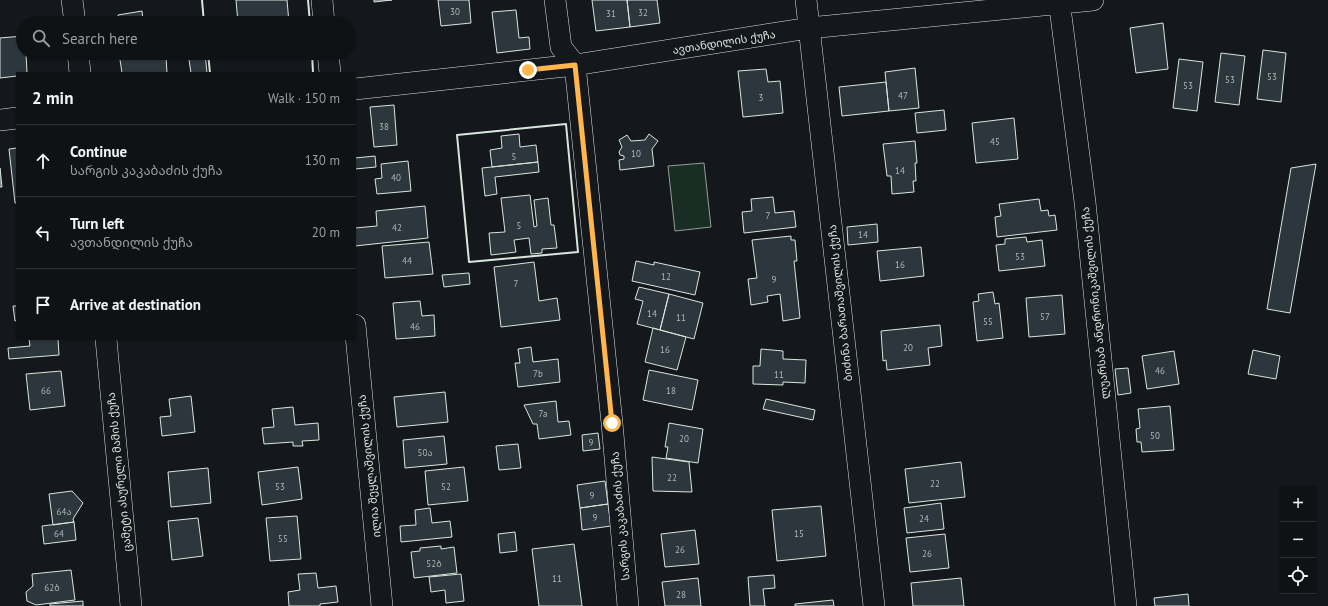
<!DOCTYPE html>
<html lang="en">
<head>
<meta charset="utf-8">
<style>
	body { margin:0; font-family:"PT Sans","Noto Sans Georgian",sans-serif; background:#181b1e; color:#f1f3f6 }
	.controls { position:absolute; right:12px; bottom:12px; display:grid; overflow:hidden; border-radius:0px; box-shadow:0 1px 3px #0004 }
	.controls button { width:36px; height:36px; display:grid; place-items:center; padding:0; border:0; border-bottom:1px solid #2f3234; background:#0f1215; color:#f1f3f6; font:20px sans-serif }
	.stop { position:absolute; width:12px; height:12px; margin:-9px; border:3px solid #ffb74d; border-radius:50%; background:#fff }
	.stop.end { background:#ffb74d; border-color:#fff; box-shadow:0 1px 4px #0008 }
	.list { margin:0; padding:0; list-style:none }
	h2 { display:flex; justify-content:space-between; align-items:center; height:52px; margin:0; padding:0 16px; font-size:17px }
	h2 small { font-size:13px; font-weight:400; color:#9b9ea0 }
	.list li { display:grid; grid-template-columns:26px 1fr auto; gap:12px; align-items:center; box-sizing:border-box; height:72px; padding:0 16px; border-top:1px solid #2f3234 }
	.list b { display:block; font-size:15px; white-space:nowrap }
	.list p { margin:0; font-size:13px; white-space:nowrap; color:#9b9ea0 }
	.list em { font-size:13px; font-style:normal; color:#9b9ea0 }
	.icon { flex:none; width:22px; height:22px; fill:none; stroke:currentColor; stroke-width:2; stroke-linecap:round; stroke-linejoin:round }
	.map { position:relative; flex:none; width:1328px; height:606px; overflow:hidden }
	.search { position:absolute; background:#0f1215; box-shadow:0 1px 3px #0004; left:16px; top:16px; width:340px; height:44px; display:flex; align-items:center; gap:10px; box-sizing:border-box; padding:0 14px; border-radius:22px; color:#9b9ea0; font-size:15px }
	.panel { position:absolute; background:#0f1215; box-shadow:0 1px 3px #0004; left:16px; top:72px; width:340px; height:268px; border-radius:0px }
	.map>svg:first-child { display:block }
	.green { fill:#1a2d24; stroke:#939e99 }
	.building { fill:#2c363c; stroke:#d8e6dc }
	.lines { fill:none; stroke-linecap:round; stroke-linejoin:round }
	.minor-casing { stroke:#d8e6dc; stroke-width:22 }
	.minor { stroke:#14181c; stroke-width:21 }
	.wall { stroke:#d8e6dc; stroke-width:2 }
	.route { stroke:#ffb74d; stroke-width:5 }
	.labels { text-anchor:middle; dominant-baseline:central; stroke-width:3; stroke-linejoin:round; paint-order:stroke }
	.number-label { font-size:9px; fill:#adbab4 }
	.street-label { font-size:11px; fill:#d8e6dc; stroke:#14181c }
</style>
</head>
<body>
<div class="map">
<svg width="1328" height="606" viewBox="0 0 1328 606">
	<rect width="100%" height="100%" fill="#14181c"/>
	<path class="green" d="M704,163L711,227L675,231L668,166Z"/>
	<path class="building" d="M236,0H287L289,23H238Z
		M374,0H392L374,2Z
		M438,0H469L471,23L441,26Z
		M592,0H627L630,27L596,31Z
		M627,0H657L660,23L630,27Z
		M516,10L519,38L529,37L530,49L497,53L492,12Z
		M142,11L143,20L159,18L160,23H119L118,15Z
		M1163,23L1168,69L1136,73L1130,28Z
		M23,36V53H26L27,73H17V76L0,78V38Z
		M1263,50L1286,53L1281,102L1257,99Z
		M119,53H142V59L166,57L167,73H122Z
		M188,53H205L207,73H191Z
		M1221,53L1245,56L1239,105L1215,102Z
		M1179,59L1203,62L1197,111L1173,108Z
		M915,68L919,108L889,111L885,72Z
		M766,69L768,82L780,81L783,113L743,117L738,71Z
		M886,82L889,111L842,116L839,87Z
		M394,105L397,145L374,147L370,107Z
		M944,110L946,130L917,133L915,113Z
		M1014,118L1018,159L976,163L972,123Z
		M519,134L520,147L536,145L538,162L492,167L490,150L502,148L501,136Z
		M649,134L658,141L652,149L654,166L620,170L619,160L624,159V156L620,155L619,152L622,147L619,140L627,135L631,141L645,140Z
		M915,141L917,163H915L916,181H913L914,192L892,194L891,176H887L883,144Z
		M17,148V203H15L9,149Z
		M375,156L376,167L355,169V158Z
		M408,161L411,191L377,194L375,179L382,178L381,164Z
		M538,162L539,172L495,177L497,194L485,196L482,168Z
		M1316,164L1290,313L1267,309L1291,168Z
		M0,168L2,187H0Z
		M530,195L534,227L537,226L534,200L548,198L551,225H554L557,248L542,249V253L531,254L529,238L514,240L516,252L491,255L489,233L505,232L501,198Z
		M773,197L775,213L794,211L796,227L744,233L742,212L752,211L751,199Z
		M1039,199L1041,211L1048,210L1049,216L1055,215L1057,230L997,237L995,217L1001,216L999,204Z
		M425,206L428,238L355,246V228L377,226L376,211Z
		M877,224L878,242L848,245L847,227Z
		M791,236V240H795L797,261H794L800,318L783,321L780,294L767,296L768,302L751,305L748,279L757,278L752,240Z
		M1026,237L1027,242L1042,240L1045,266L999,271L996,245L1005,244V239Z
		M429,242L433,274L385,278L382,246Z
		M921,247L924,276L880,281L877,251Z
		M636,261L654,265V262L700,272L695,295L632,281Z
		M534,262L539,301L557,298L560,320L501,327L494,267Z
		M469,273L470,284L444,287L442,275Z
		M639,287L669,294L660,330L637,324L643,301L635,299Z
		M993,292L995,304L999,303L1003,338L977,341L973,302L979,301L978,294Z
		M669,294L703,303L694,339L660,330Z
		M1062,295L1065,334L1029,337L1026,298Z
		M420,301L422,316L434,315L435,336L396,339L393,303Z
		M13,306H17V320L15,321Z
		M940,325L942,346L928,348L930,365L887,370L886,360L883,361L881,331Z
		M653,328L686,337L677,370L645,362Z
		M29,339H58L59,355L9,359L8,348L30,346Z
		M531,347L533,362L558,359L560,382L518,387L515,363H520L518,349Z
		M761,349L783,351V359L806,360L805,383L783,382V385L753,384V366H760Z
		M1253,350L1280,356L1276,379L1248,374Z
		M1174,351L1179,384L1147,389L1142,356Z
		M1128,368L1131,393L1118,395L1115,369Z
		M649,370L698,380L692,410L643,400Z
		M61,371L65,406L30,410L26,374Z
		M445,392L448,422L397,427L394,397Z
		M191,396L195,432L162,436L160,417L171,416L169,399Z
		M766,399L815,410L813,420L763,409Z
		M556,401L558,422L569,421L571,435L539,439L537,424H533L524,405Z
		M1170,406L1174,450L1142,452L1141,442H1137L1136,429L1140,428L1138,409Z
		M293,407L295,425L318,423L319,440L302,441L303,446H293V442L264,444L262,428L274,427L272,409Z
		M669,423L703,429L698,463L666,458L668,447H665Z
		M598,433L600,449L583,451L582,435Z
		M444,436L447,464L405,468L403,440Z
		M518,444L521,468L499,470L496,446Z
		M652,457L689,462L692,492L653,491Z
		M961,462L965,497L909,503L905,469Z
		M298,467L302,499L262,505L258,472Z
		M464,467L468,501L428,505L425,471Z
		M208,468L211,503L171,507L168,472Z
		M605,481L608,504L580,508L577,485Z
		M72,491L83,503L73,519L74,522L53,525L49,494Z
		M941,503L944,529L907,533L904,508Z
		M608,504L611,526L582,530L580,508Z
		M821,506L826,556L777,561L772,510Z
		M430,508L432,523L450,521L452,537L401,542L400,526L416,525L415,510Z
		M297,516L301,559L270,561L266,518Z
		M198,518L203,556L172,560L168,521Z
		M74,522L76,540L44,544L42,526Z
		M695,530L699,564L665,567L661,534Z
		M515,532L517,551L500,553L498,534Z
		M945,534L949,568L910,572L906,538Z
		M574,544L582,606H539L532,549Z
		M441,546V549L454,547L457,573L414,578L411,552L420,551V548Z
		M71,570L75,600L36,605L27,601L26,592L33,586L32,574Z
		M316,573L318,588L336,586L338,602L320,604V606H289L288,592L300,590L298,574Z
		M461,574L464,601L446,603L445,590L431,592L429,577Z
		M774,575L775,588L763,589L765,606H750L748,577Z
		M698,578L701,606H665L662,582Z
		M961,578L964,606H913L911,583Z
		M1188,594L1189,606H1155L1154,598Z
		M833,600L834,606H795V604Z
		M83,601V606H50V604Z"/>
	<g class="lines">
		<defs>
			<path id="minor" d="M72,0L75,23
				M322,0L324,23
				M555,0L561,47L575,65L612,423L628,606
				M806,0L874,606
				M1059,0L1085,202L1126,606
				M78,53L80,73
				M328,53L330,73
				M355,89L575,65L809,28L1093,0
				M0,120L17,118
				M355,325L382,606
				M106,339L131,606"/>
		</defs>
		<use href="#minor" class="minor-casing"/>
		<use href="#minor" class="minor"/>
		<path class="wall" d="M202,0L204,23
			M308,0L310,23
			M208,53L210,73
			M312,53L313,73
			M566,124L578,252L469,262L457,135Z"/>
	</g>
	<g class="lines">
		<path class="route" d="M528,70L575,65L612,423"/>
	</g>
	<g class="labels">
		<g class="number-label">
			<text x="455" y="11">30</text>
			<text x="643" y="12">32</text>
			<text x="611" y="13">31</text>
			<text x="1272" y="76">53</text>
			<text x="1230" y="79">53</text>
			<text x="1188" y="85">53</text>
			<text x="903" y="95">47</text>
			<text x="761" y="97">3</text>
			<text x="384" y="126">38</text>
			<text x="995" y="141">45</text>
			<text x="636" y="153">10</text>
			<text x="514" y="156">5</text>
			<text x="900" y="170">14</text>
			<text x="396" y="177">40</text>
			<text x="768" y="215">7</text>
			<text x="519" y="225">5</text>
			<text x="397" y="227">42</text>
			<text x="863" y="234">14</text>
			<text x="1020" y="256">53</text>
			<text x="407" y="260">44</text>
			<text x="900" y="264">16</text>
			<text x="666" y="276">12</text>
			<text x="774" y="279">9</text>
			<text x="516" y="283">7</text>
			<text x="652" y="313">14</text>
			<text x="1045" y="316">57</text>
			<text x="681" y="317">11</text>
			<text x="988" y="321">55</text>
			<text x="415" y="326">46</text>
			<text x="908" y="347">20</text>
			<text x="665" y="349">16</text>
			<text x="1160" y="370">46</text>
			<text x="538" y="373">7b</text>
			<text x="779" y="374">11</text>
			<text x="46" y="390">66</text>
			<text x="671" y="390">18</text>
			<text x="543" y="413">7a</text>
			<text x="1155" y="435">50</text>
			<text x="684" y="438">20</text>
			<text x="591" y="442">9</text>
			<text x="425" y="452">50ა</text>
			<text x="672" y="477">22</text>
			<text x="935" y="483">22</text>
			<text x="280" y="486">53</text>
			<text x="446" y="486">52</text>
			<text x="592" y="495">9</text>
			<text x="64" y="511">64ა</text>
			<text x="595" y="517">9</text>
			<text x="924" y="518">24</text>
			<text x="59" y="533">64</text>
			<text x="799" y="533">15</text>
			<text x="283" y="538">55</text>
			<text x="680" y="549">26</text>
			<text x="927" y="553">26</text>
			<text x="434" y="563">52ბ</text>
			<text x="557" y="578">11</text>
			<text x="52" y="587">62ბ</text>
			<text x="681" y="594">28</text>
		</g>
		<g class="street-label">
			<text transform="translate(724 42) rotate(-9)">ავთანდილის ქუჩა</text>
			<text transform="translate(840 303) rotate(-96)">ბიძინა ბარათაშვილის ქუჩა</text>
			<text transform="translate(1095 303) rotate(-96)">ლუარსაბ ანდრონიკაშვილის ქუჩა</text>
			<text transform="translate(369 466) rotate(-96)">ილია შეყლაშვილის ქუჩა</text>
			<text transform="translate(119 472) rotate(-96)">ცამეტი ასურელი მამის ქუჩა</text>
			<text transform="translate(620 516) rotate(-95)">სარგის კაკაბაძის ქუჩა</text>
		</g>
	</g>
</svg>
<div class="controls">
<button>+</button>
<button>−</button>
<button><svg class="icon" aria-label="locate" viewBox="0 0 24 24"><circle cx="12" cy="12" r="6"/><path d="M12 2v4M12 18v4M2 12h4M18 12h4"/></svg></button>
</div>
<div class="stop" style="left:612px;top:423px"></div>
<div class="stop end" style="left:528px;top:70px"></div>
<div class="search"><svg class="icon" aria-label="search" viewBox="0 0 24 24"><circle cx="10" cy="10" r="6"/><path d="M15 15l6 6"/></svg>Search here</div>
<section class="panel">
<h2>2 min<small>Walk · 150 m</small></h2>
<ul class="list">
<li><svg class="icon" aria-label="ahead" viewBox="0 0 24 24"><path d="M12 20V5M6 11l6-6 6 6"/></svg><div><b>Continue</b><p>სარგის კაკაბაძის ქუჩა</p></div><em>130 m</em></li>
<li><svg class="icon" aria-label="left" viewBox="0 0 24 24"><path d="M17 20v-9H6M10 6l-5 5 5 5"/></svg><div><b>Turn left</b><p>ავთანდილის ქუჩა</p></div><em>20 m</em></li>
<li><svg class="icon" aria-label="arrive" viewBox="0 0 24 24"><path d="M6 21V4h12l-3 4 3 4H6"/></svg><div><b>Arrive at destination</b></div></li>
</ul>
</section>
</div>
</body>
</html>
